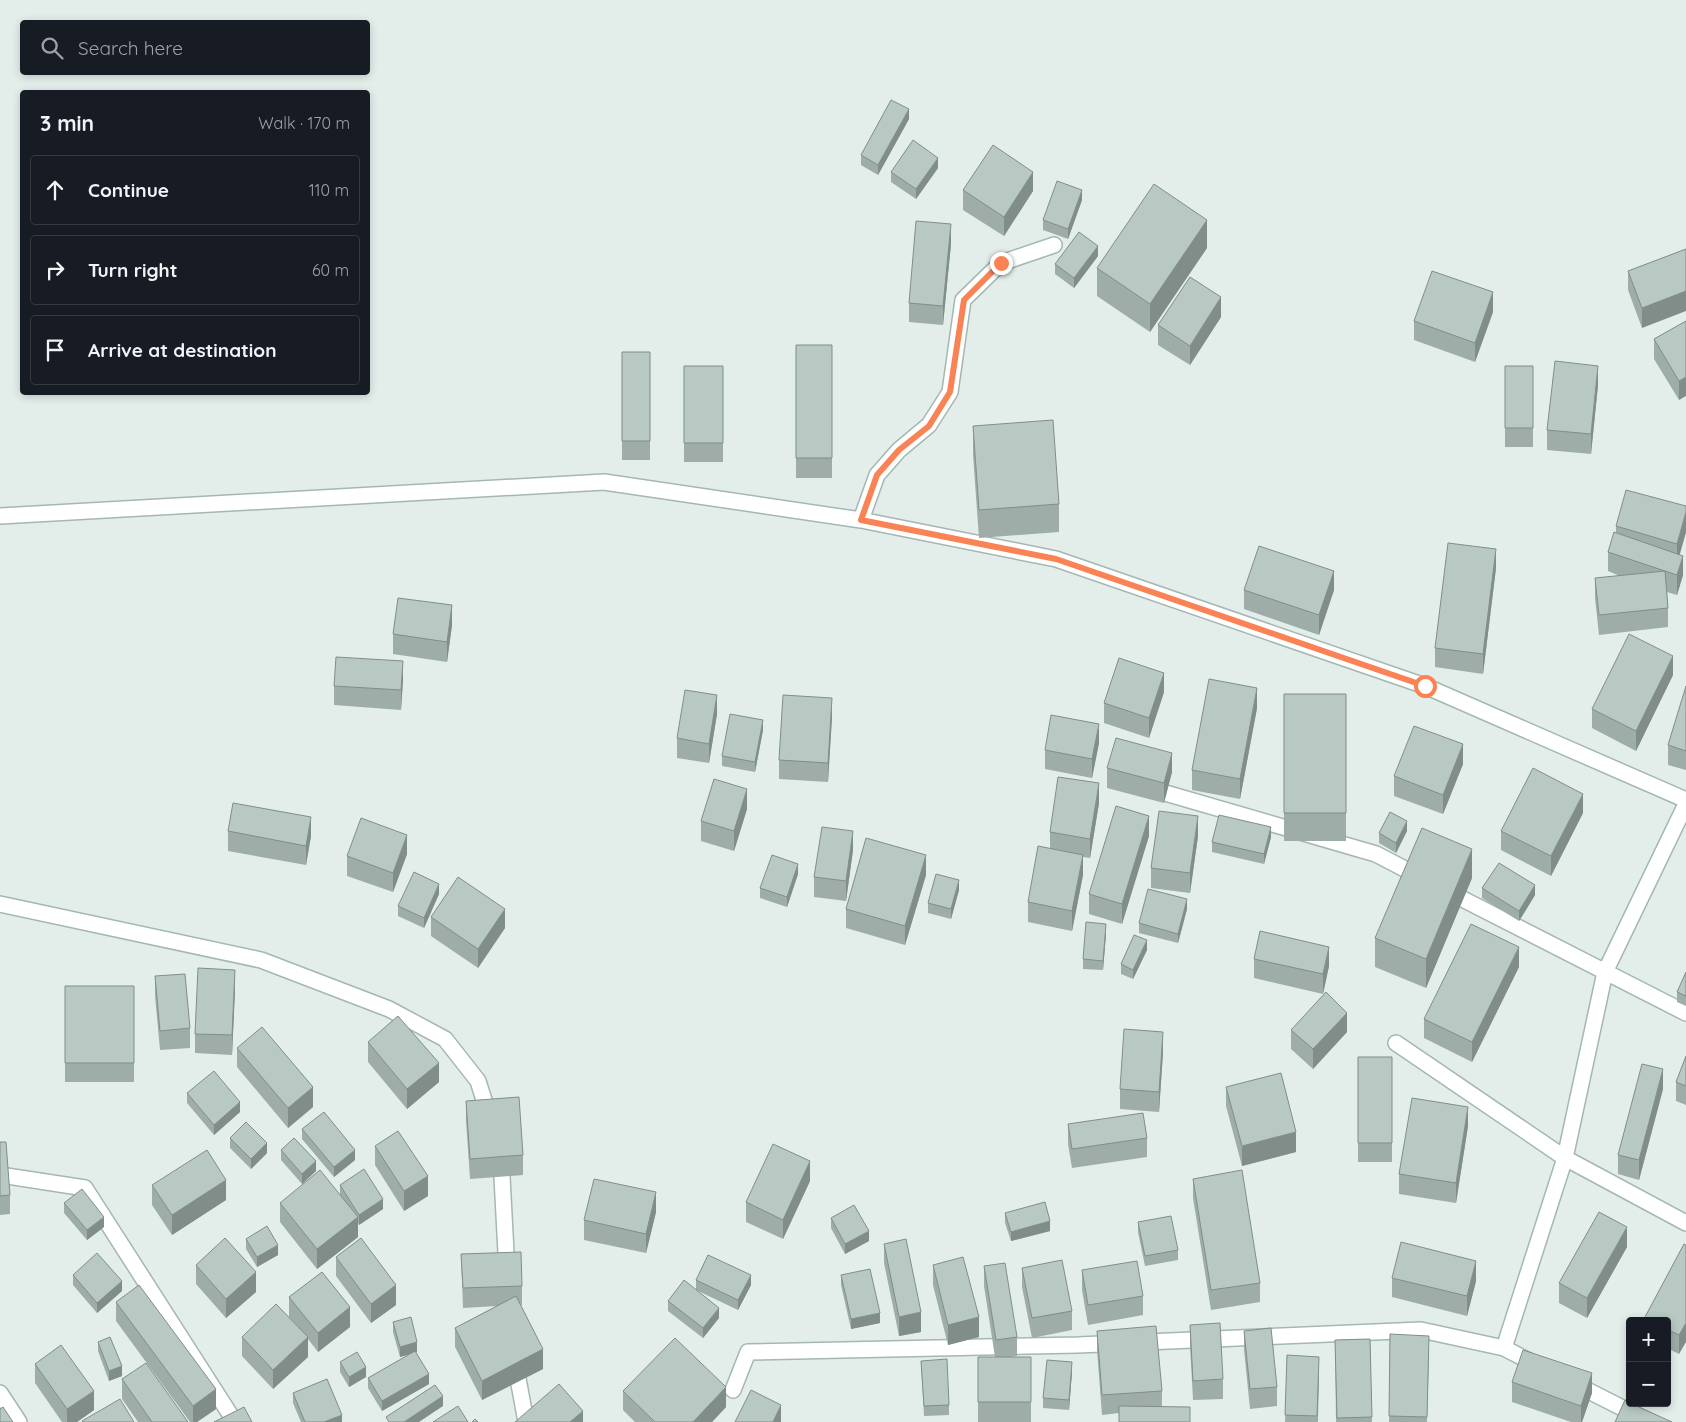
<!DOCTYPE html>
<html lang="en">
<head>
<meta charset="utf-8">
<style>
	body { margin:0; font-family:Quicksand,sans-serif; background:#242831; color:#f1f3f6 }
	.controls { position:absolute; right:15px; bottom:15px; display:grid; overflow:hidden; border-radius:5px; box-shadow:0 2px 8px #0003 }
	.controls button { width:45px; height:45px; display:grid; place-items:center; padding:0; border:0; border-bottom:1px solid #363941; background:#171b24; color:#f1f3f6; font:25px sans-serif }
	.stop { position:absolute; width:15px; height:15px; margin:-11px; border:4px solid #fa8355; border-radius:50%; background:#fff }
	.stop.end { background:#fa8355; border-color:#fff; box-shadow:0 1px 5px #0008 }
	.list { margin:0; padding:0; list-style:none }
	h2 { display:flex; justify-content:space-between; align-items:center; height:65px; margin:0; padding:0 20px; font-size:21px }
	h2 small { font-size:16px; font-weight:400; color:#9ea1a6 }
	.list li { display:grid; grid-template-columns:32px 1fr auto; gap:15px; align-items:center; box-sizing:border-box; height:70px; margin:0 10px 10px; padding:0 10px; border:1px solid #363941; border-radius:5px }
	.list b { display:block; font-size:19px; white-space:nowrap }
	.list em { font-size:16px; font-style:normal; color:#9ea1a6 }
	.icon { flex:none; width:28px; height:28px; fill:none; stroke:currentColor; stroke-width:2; stroke-linecap:round; stroke-linejoin:round }
	.map { position:relative; flex:none; width:1686px; height:1422px; overflow:hidden }
	.search { position:absolute; background:#171b24; box-shadow:0 2px 8px #0003; left:20px; top:20px; width:350px; height:55px; display:flex; align-items:center; gap:12px; box-sizing:border-box; padding:0 18px; border-radius:5px; color:#9ea1a6; font-size:19px }
	.panel { position:absolute; background:#171b24; box-shadow:0 2px 8px #0003; left:20px; top:90px; width:350px; height:305px; border-radius:5px }
	.map>svg:first-child { display:block }
	.lines { fill:none; stroke-linecap:round; stroke-linejoin:round }
	.street-casing { stroke:#a5b7b2; stroke-width:18 }
	.street { stroke:#fff; stroke-width:15 }
	.wall { fill:#9eada8 }
	.shaded-wall { fill:#818d88 }
	.building { fill:#b8c9c3; stroke:#818d88 }
	.route { stroke:#fa8355; stroke-width:6 }
</style>
</head>
<body>
<div class="map">
<svg width="1686" height="1422" viewBox="0 0 1686 1422">
	<rect width="100%" height="100%" fill="#e3eeea"/>
	<g class="lines">
		<defs>
			<path id="street" d="M0,516L604,482L861,520L1056,559L1425,686L1686,800
				M861,520L877,475L899,450L929,425L950,392L963,300L1001,263L1054,245
				M1148,788L1376,854L1422,878
				M1445,890L1686,1013
				M0,904L261,960L389,1009L445,1039L478,1081L490,1119
				M1396,1043L1565,1158L1686,1223
				M501,1158L507,1272
				M0,1175L85,1188L235,1422
				M515,1362L526,1422
				M1539,1366L1504,1348L1565,1158L1605,972L1686,804
				M1575,1384L1650,1422
				M733,1390L748,1352L1078,1345L1421,1330L1504,1348
				M0,1393L19,1422"/>
		</defs>
		<use href="#street" class="street-casing"/>
		<use href="#street" class="street"/>
	</g>
	<path class="wall" d="M909,119L878,175L861,165V155Z
		M938,168L916,199L891,182V172Z
		M963,190L1033,191L1004,236L963,210Z
		M1082,200L1068,239L1043,230V220Z
		M951,244L943,325L909,322V303Z
		M1207,248L1150,332L1097,296V268Z
		M1686,249L1642,328L1628,290V271Z
		M1098,256L1074,288L1055,274V264Z
		M1493,312L1475,362L1414,340V321Z
		M1221,317L1190,365L1158,345V325Z
		M1686,321L1679,400L1654,359V339Z
		M796,345H832V478H796Z
		M622,352H650V460H622Z
		M684,366H723V462H684Z
		M1505,366H1533V447H1505Z
		M1598,385L1591,454L1547,450V430Z
		M973,426L1059,504V532L979,538L973,455Z
		M1686,506V532L1680,554L1683,575L1677,595L1667,592L1668,608V627L1599,635L1595,598V578L1620,576L1608,571V552L1616,533V526Z
		M1496,568L1483,674L1435,667V648Z
		M1244,590H1334L1319,635L1244,609Z
		M452,625L447,662L393,654V634Z
		M1673,675L1636,751L1592,728V709Z
		M403,680L401,710L334,705V686Z
		M1686,686V770L1668,765V745Z
		M1164,692L1149,738L1104,723V703Z
		M1284,694H1346V841H1284Z
		M1257,708L1240,799L1192,790V770Z
		M717,714L709,763L677,758V738Z
		M832,717L828,782L779,779V760Z
		M763,730L755,772L722,766V756Z
		M1099,743L1092,778L1045,769V750Z
		M1463,764L1443,814L1394,796V776Z
		M1107,768L1172,772L1164,803L1107,788Z
		M1099,803L1090,858L1083,857V875L1072,931L1028,922V902L1050,849V832Z
		M747,809L734,851L701,841V821Z
		M1583,813L1551,876L1501,850V831Z
		M228,831L311,836L306,865L228,851Z
		M1407,831L1396,853L1379,843V833Z
		M1149,836L1122,924L1089,914V894Z
		M1198,836L1190,893L1151,888V868Z
		M1271,837L1264,864L1212,852V842Z
		M853,850L846,901L814,897V877Z
		M407,854L393,892L347,876V856Z
		M798,874L787,907L760,898V888Z
		M926,875L905,945L846,928V909Z
		M1472,878L1426,988L1375,967V938Z
		M1482,888L1535,895L1519,921L1482,898Z
		M959,890L951,919L928,913V903Z
		M439,894L424,928L398,916V906Z
		M1187,909L1178,943L1139,933V923Z
		M431,917L505,928L478,968L431,936Z
		M1106,934L1103,970L1083,969V959Z
		M1147,950L1133,979L1121,974V964Z
		M1254,959L1329,966L1323,994L1254,978Z
		M1519,967L1472,1062L1424,1038V1019Z
		M1686,972V1006L1677,1002V992Z
		M155,976L190,1028V1048L160,1050L155,996Z
		M65,986H134V1082H65Z
		M235,990L232,1055L195,1053V1034Z
		M1291,1030L1347,1032L1313,1069L1291,1049Z
		M368,1042L439,1082L407,1109L368,1062Z
		M237,1048L313,1107L288,1128L237,1067Z
		M1163,1052L1159,1112L1120,1109V1089Z
		M1686,1056V1105L1676,1101V1082Z
		M1358,1057H1392V1162H1358Z
		M1226,1087L1296,1152L1242,1166L1226,1106Z
		M1663,1089L1639,1180L1618,1174V1155Z
		M187,1093L240,1112L214,1135L187,1103Z
		M466,1101L523,1155V1175L470,1179L466,1120Z
		M1068,1124L1147,1138V1157L1072,1168L1068,1144Z
		M1468,1126L1456,1203L1399,1194V1174Z
		M302,1129L355,1160L334,1177L302,1139Z
		M230,1138L267,1153L251,1169L230,1148Z
		M0,1142L10,1195V1214L0,1215Z
		M375,1146L428,1196L404,1211L375,1165Z
		M281,1150L316,1171L302,1184L281,1160Z
		M1193,1179L1260,1283V1302L1211,1310L1193,1198Z
		M810,1181L783,1239L746,1222V1202Z
		M152,1185L226,1200L172,1235L152,1205Z
		M340,1185L383,1209L359,1225L358,1223V1237L317,1269L280,1222V1203L340,1194Z
		M64,1203L104,1227L87,1240L64,1213Z
		M656,1212L646,1253L584,1240V1220Z
		M1005,1213L1050,1231L1011,1241L1005,1223Z
		M831,1218L869,1241L845,1254L831,1228Z
		M1138,1222L1178,1250V1260L1145,1266L1138,1232Z
		M246,1239L278,1255L257,1267L246,1249Z
		M884,1244L921,1332L899,1336L884,1263Z
		M1684,1244L1679,1354L1667,1348V1321H1645V1317Z
		M1627,1247L1587,1318L1559,1303V1283Z
		M461,1254L522,1286V1305H521L543,1369L482,1400L455,1347V1328L497,1306L463,1308Z
		M336,1257L396,1305L371,1323L336,1276Z
		M196,1265L256,1292L226,1318L196,1284Z
		M933,1265L979,1337L948,1345L933,1285Z
		M984,1266L1017,1337V1356L1010,1357H1031V1422H978V1357H995L984,1286Z
		M1022,1268L1072,1311V1330L1032,1338L1022,1287Z
		M1082,1270L1143,1296V1315L1088,1325L1082,1290Z
		M73,1275L122,1291L97,1313L73,1285Z
		M841,1275L880,1323L851,1329L841,1285Z
		M1392,1278L1476,1281L1467,1316L1392,1297Z
		M696,1280L751,1285L738,1310L696,1290Z
		M289,1297L350,1327L318,1352L308,1339V1357L273,1389L242,1356V1337L299,1328L289,1317Z
		M668,1301L719,1318L703,1338L668,1311Z
		M116,1302L216,1409L197,1422H190L116,1321Z
		M393,1322L417,1352H416L429,1384L382,1411L368,1388V1378L411,1354L400,1357L393,1332Z
		M1190,1325L1223,1379V1399L1193,1400L1190,1345Z
		M1097,1331L1162,1391V1407L1119,1413L1102,1415L1097,1350Z
		M1244,1331L1277,1387V1406L1250,1409L1244,1350Z
		M1390,1334L1429,1355L1427,1422H1389Z
		M1370,1339L1372,1422H1336L1335,1340Z
		M98,1342L122,1376L109,1381L98,1351Z
		M1287,1355L1319,1376L1318,1422H1285Z
		M921,1361L949,1405V1415L924,1416Z
		M340,1362L366,1377L349,1387L340,1372Z
		M35,1364L94,1410L77,1422H62L35,1383Z
		M1072,1372L1069,1410L1043,1408V1398Z
		M122,1379L188,1422H138L122,1399Z
		M1512,1382L1592,1393L1582,1422H1571L1512,1402Z
		M623,1391L726,1407L712,1422H635L623,1410Z
		M293,1393L342,1422H301L293,1403Z"/>
	<path class="shaded-wall" d="M909,109V119L878,175V165Z
		M938,158V168L916,199V189Z
		M1033,172V191L1004,236V217Z
		M1082,190V200L1068,239V229Z
		M1207,220V248L1150,332V304Z
		M951,224V244L943,325V306Z
		M1098,246V256L1074,288V278Z
		M1686,291V311L1642,328V308Z
		M1493,292V312L1475,362V343Z
		M1221,297V317L1190,365V346Z
		M1598,366V385L1591,454V434Z
		M1686,377V396L1679,400V381Z
		M1686,512V532L1677,563V544Z
		M1496,549V568L1483,674V654Z
		M1683,556V575L1677,595V575Z
		M1334,571V590L1319,635V615Z
		M452,605V625L447,662V642Z
		M1673,656V675L1636,751V731Z
		M403,661V680L401,710V690Z
		M1164,673V692L1149,738V718Z
		M1257,688V708L1240,799V779Z
		M717,695V714L709,763V744Z
		M832,698V717L828,782V763Z
		M763,720V730L755,772V762Z
		M1099,724V743L1092,778V759Z
		M1463,744V764L1443,814V795Z
		M1172,753V772L1164,803V783Z
		M1099,783V803L1090,858V839Z
		M747,789V809L734,851V831Z
		M1583,794V813L1551,876V856Z
		M1149,816V836L1122,924V904Z
		M1198,816V836L1190,893V873Z
		M311,817V836L306,865V846Z
		M1407,821V831L1396,853V843Z
		M1271,827V837L1264,864V854Z
		M853,831V850L846,901V881Z
		M407,835V854L393,892V873Z
		M1472,849V878L1426,988V959Z
		M926,855V875L905,945V926Z
		M1083,855V875L1072,931V911Z
		M798,864V874L787,907V897Z
		M959,880V890L951,919V909Z
		M439,884V894L424,928V918Z
		M1535,885V895L1519,921V911Z
		M1187,899V909L1178,943V934Z
		M505,909V928L478,968V949Z
		M1106,924V934L1103,970V961Z
		M1147,940V950L1133,979V970Z
		M1329,947V966L1323,994V974Z
		M1519,947V967L1472,1062V1042Z
		M235,970V990L232,1055V1035Z
		M1347,1013V1032L1313,1069V1049Z
		M1163,1032V1052L1159,1112V1092Z
		M439,1063V1082L407,1109V1089Z
		M1663,1069V1089L1639,1180V1160Z
		M313,1087V1107L288,1128V1108Z
		M240,1102V1112L214,1135V1125Z
		M1468,1107V1126L1456,1203V1183Z
		M1296,1132V1152L1242,1166V1146Z
		M267,1143V1153L251,1169V1159Z
		M355,1150V1160L334,1177V1167Z
		M316,1161V1171L302,1184V1174Z
		M810,1161V1181L783,1239V1220Z
		M428,1176V1196L404,1211V1191Z
		M226,1180V1200L172,1235V1215Z
		M656,1192V1212L646,1253V1234Z
		M383,1199V1209L359,1225V1215Z
		M104,1217V1227L87,1240V1230Z
		M358,1217V1237L317,1269V1249Z
		M1050,1221V1231L1011,1241V1232Z
		M1627,1227V1247L1587,1318V1298Z
		M869,1231V1241L845,1254V1244Z
		M278,1245V1255L257,1267V1257Z
		M1476,1261V1281L1467,1316V1296Z
		M256,1272V1292L226,1318V1299Z
		M751,1275V1285L738,1310V1300Z
		M122,1281V1291L97,1313V1303Z
		M396,1285V1305L371,1323V1304Z
		M350,1307V1327L318,1352V1333Z
		M719,1308V1318L703,1338V1328Z
		M921,1312V1332L899,1336V1317Z
		M880,1313V1323L851,1329V1319Z
		M979,1317V1337L948,1345V1325Z
		M1686,1323V1342L1679,1354V1335Z
		M308,1337V1357L273,1389V1370Z
		M417,1342V1352L400,1357V1347Z
		M543,1349V1369L482,1400V1381Z
		M1319,1357V1376L1317,1422Z
		M1072,1362V1372L1069,1410V1400Z
		M122,1366V1376L109,1381V1371Z
		M366,1367V1377L349,1387V1377Z
		M1592,1373V1393L1582,1422H1581V1406Z
		M429,1374V1384L382,1411V1401Z
		M726,1387V1407L712,1422H693Z
		M216,1389V1409L197,1422H193V1406Z
		M94,1391V1410L77,1422H67V1409Z
		M443,1396V1406L419,1422H404Z
		M781,1405V1422H773Z
		M583,1411V1422H570Z
		M342,1415V1422H324Z"/>
	<path class="building" d="M891,100L909,109L878,165L861,155Z
		M913,140L938,158L916,189L891,172Z
		M993,145L1033,172L1004,217L963,190Z
		M1057,181L1082,190L1068,229L1043,220Z
		M1154,184L1207,220L1150,304L1097,268Z
		M916,221L951,224L943,306L909,303Z
		M1079,232L1098,246L1074,278L1055,264Z
		M1686,249V291L1642,308L1628,271Z
		M1432,271L1493,292L1475,343L1414,321Z
		M1190,277L1221,297L1190,346L1158,325Z
		M1686,321V377L1679,381L1654,339Z
		M796,345H832V458H796Z
		M622,352H650V441H622Z
		M1555,361L1598,366L1591,434L1547,430Z
		M684,366H723V443H684Z
		M1505,366H1533V428H1505Z
		M1053,420L1059,504L979,510L973,426Z
		M1626,490L1686,506V512L1677,544L1616,526Z
		M1614,532L1683,556L1677,575L1608,552Z
		M1448,543L1496,549L1483,654L1435,648Z
		M1259,546L1334,571L1319,615L1244,590Z
		M1665,571L1668,608L1599,615L1595,578Z
		M398,598L452,605L447,642L393,634Z
		M1629,634L1673,656L1636,731L1592,709Z
		M336,657L403,661L401,690L334,686Z
		M1119,658L1164,673L1149,718L1104,703Z
		M1209,679L1257,688L1240,779L1192,770Z
		M1686,686V751L1668,745Z
		M685,690L717,695L709,744L677,738Z
		M1284,694H1346V813H1284Z
		M783,695L832,698L828,763L779,760Z
		M730,714L763,720L755,762L722,756Z
		M1051,715L1099,724L1092,759L1045,750Z
		M1414,726L1463,744L1443,795L1394,776Z
		M1116,738L1172,753L1164,783L1107,768Z
		M1533,768L1583,794L1551,856L1501,831Z
		M1058,777L1099,783L1090,839L1050,832Z
		M714,779L747,789L734,831L701,821Z
		M233,803L311,817L306,846L228,831Z
		M1116,806L1149,816L1122,904L1089,894Z
		M1159,811L1198,816L1190,873L1151,868Z
		M1390,812L1407,821L1396,843L1379,833Z
		M1219,815L1271,827L1264,854L1212,842Z
		M361,818L407,835L393,873L347,856Z
		M822,827L853,831L846,881L814,877Z
		M1422,828L1472,849L1426,959L1375,938Z
		M866,838L926,855L905,926L846,909Z
		M1038,846L1083,855L1072,911L1028,902Z
		M772,855L798,864L787,897L760,888Z
		M1499,863L1535,885L1519,911L1482,888Z
		M414,872L439,884L424,918L398,906Z
		M936,874L959,880L951,909L928,903Z
		M458,877L505,909L478,949L431,917Z
		M1148,889L1187,899L1178,934L1139,923Z
		M1086,922L1106,924L1103,961L1083,959Z
		M1471,924L1519,947L1472,1042L1424,1019Z
		M1260,931L1329,947L1323,974L1254,959Z
		M1134,935L1147,940L1133,970L1121,964Z
		M198,968L235,970L232,1035L195,1034Z
		M1686,972V996L1677,992Z
		M185,974L190,1028L160,1031L155,976Z
		M65,986H134V1063H65Z
		M1326,992L1347,1013L1313,1049L1291,1030Z
		M398,1016L439,1063L407,1089L368,1042Z
		M262,1027L313,1087L288,1108L237,1048Z
		M1124,1029L1163,1032L1159,1092L1120,1089Z
		M1686,1056V1086L1676,1082Z
		M1358,1057H1392V1143H1358Z
		M1642,1064L1663,1069L1639,1160L1618,1155Z
		M214,1071L240,1102L214,1125L187,1093Z
		M1281,1073L1296,1132L1242,1146L1226,1087Z
		M519,1097L523,1155L470,1159L466,1101Z
		M1412,1098L1468,1107L1456,1183L1399,1174Z
		M324,1112L355,1150L334,1167L302,1129Z
		M1143,1113L1147,1138L1072,1149L1068,1124Z
		M246,1122L267,1143L251,1159L230,1138Z
		M398,1131L428,1176L404,1191L375,1146Z
		M294,1138L316,1161L302,1174L281,1150Z
		M0,1142H6L10,1195L0,1196Z
		M773,1144L810,1161L783,1220L746,1202Z
		M207,1150L226,1180L172,1215L152,1185Z
		M364,1169L383,1199L359,1215L340,1185Z
		M320,1170L358,1217L317,1249L280,1203Z
		M1242,1170L1260,1283L1211,1290L1193,1179Z
		M594,1179L656,1192L646,1234L584,1220Z
		M82,1189L104,1217L87,1230L64,1203Z
		M1045,1202L1050,1221L1011,1232L1005,1213Z
		M854,1205L869,1231L845,1244L831,1218Z
		M1599,1212L1627,1227L1587,1298L1559,1283Z
		M1171,1216L1178,1250L1145,1256L1138,1222Z
		M267,1226L278,1245L257,1257L246,1239Z
		M225,1238L256,1272L226,1299L196,1265Z
		M361,1238L396,1285L371,1304L336,1257Z
		M906,1239L921,1312L899,1317L884,1244Z
		M1401,1242L1476,1261L1467,1296L1392,1278Z
		M1684,1244L1686,1245V1323L1679,1335L1667,1329V1321H1652L1645,1317Z
		M521,1252L522,1286L463,1288L461,1254Z
		M97,1253L122,1281L97,1303L73,1275Z
		M708,1255L751,1275L738,1300L696,1280Z
		M963,1257L979,1317L948,1325L933,1265Z
		M1062,1260L1072,1311L1032,1318L1022,1268Z
		M1137,1261L1143,1296L1088,1305L1082,1270Z
		M1005,1263L1017,1337L996,1340L984,1266Z
		M870,1269L880,1313L851,1319L841,1275Z
		M322,1272L350,1307L318,1333L289,1297Z
		M684,1280L719,1308L703,1328L668,1301Z
		M139,1285L216,1389L193,1406L116,1302Z
		M516,1296L543,1349L482,1381L455,1328Z
		M276,1304L308,1337L273,1370L242,1337Z
		M411,1317L417,1342L400,1347L393,1322Z
		M1220,1323L1223,1379L1193,1381L1190,1325Z
		M1156,1326L1162,1391L1102,1395L1097,1331Z
		M1271,1328L1277,1387L1250,1389L1244,1331Z
		M1390,1334L1429,1336L1427,1417L1389,1416Z
		M110,1337L122,1366L109,1371L98,1342Z
		M675,1338L726,1387L693,1422H655L623,1391Z
		M1370,1339L1372,1417L1337,1418L1335,1340Z
		M61,1345L94,1391L67,1409L35,1364Z
		M1523,1350L1592,1373L1581,1406L1512,1382Z
		M415,1351L429,1374L382,1401L368,1378Z
		M357,1352L366,1367L349,1377L340,1362Z
		M1287,1355L1319,1357L1317,1416L1285,1415Z
		M978,1357H1031V1402H978Z
		M947,1359L949,1405L924,1406L921,1361Z
		M1047,1360L1072,1362L1069,1400L1043,1398Z
		M146,1363L188,1422H152L122,1379Z
		M327,1379L342,1415L324,1422H305L293,1393Z
		M559,1384L583,1411L570,1422H515Z
		M435,1385L443,1396L404,1422H389L386,1417Z
		M751,1390L781,1405L773,1422H735Z
		M120,1399L134,1422H83L82,1421Z
		M1625,1400L1630,1403L1672,1422H1615Z
		M458,1406L468,1422H433Z
		M1119,1406L1190,1407V1422H1119Z
		M3,1407L13,1422H0V1409Z
		M244,1407L252,1422H214Z
		M475,1419L478,1422H472Z"/>
	<g class="lines">
		<path class="route" d="M1001,263L964,300L950,392L929,426L899,450L877,475L861,520L1056,559L1425,686"/>
	</g>
</svg>
<div class="controls">
<button>+</button>
<button>−</button>
</div>
<div class="stop" style="left:1425px;top:686px"></div>
<div class="stop end" style="left:1001px;top:263px"></div>
<div class="search"><svg class="icon" aria-label="search" viewBox="0 0 24 24"><circle cx="10" cy="10" r="6"/><path d="M15 15l6 6"/></svg>Search here</div>
<section class="panel">
<h2>3 min<small>Walk · 170 m</small></h2>
<ul class="list">
<li><svg class="icon" aria-label="ahead" viewBox="0 0 24 24"><path d="M12 20V5M6 11l6-6 6 6"/></svg><div><b>Continue</b></div><em>110 m</em></li>
<li><svg class="icon" aria-label="right" viewBox="0 0 24 24"><path d="M7 20v-9h11M14 6l5 5-5 5"/></svg><div><b>Turn right</b></div><em>60 m</em></li>
<li><svg class="icon" aria-label="arrive" viewBox="0 0 24 24"><path d="M6 21V4h12l-3 4 3 4H6"/></svg><div><b>Arrive at destination</b></div></li>
</ul>
</section>
</div>
</body>
</html>
